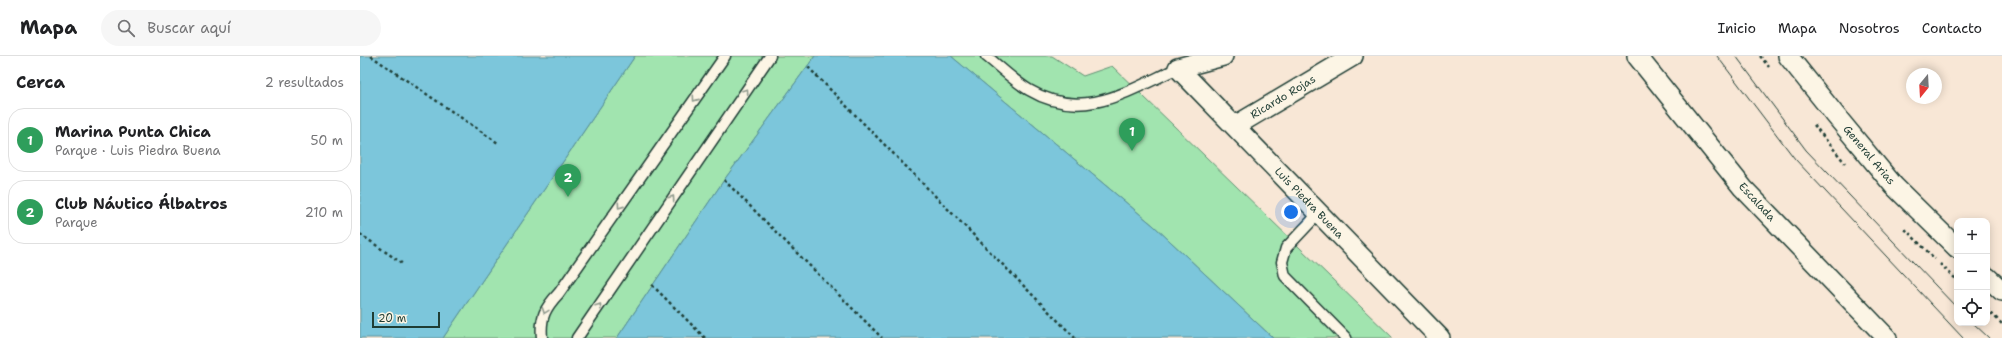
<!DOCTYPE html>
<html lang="es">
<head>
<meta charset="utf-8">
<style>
	body { margin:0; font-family:"Shantell Sans",sans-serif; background:#f6f6f6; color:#202124 }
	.controls { position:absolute; right:12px; bottom:12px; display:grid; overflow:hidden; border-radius:8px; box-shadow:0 2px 10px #0003 }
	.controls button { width:36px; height:36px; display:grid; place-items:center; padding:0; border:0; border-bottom:1px solid #e0e0e0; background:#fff; color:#202124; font:20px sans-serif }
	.compass { position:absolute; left:1546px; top:12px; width:36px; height:36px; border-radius:50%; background:#fff; box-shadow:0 2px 10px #0003; rotate:198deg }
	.scale { position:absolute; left:12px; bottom:10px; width:68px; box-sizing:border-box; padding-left:4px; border:2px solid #1f3d34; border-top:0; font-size:11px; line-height:14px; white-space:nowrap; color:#1f3d34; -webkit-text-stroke:3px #fcf5e5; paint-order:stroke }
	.you { position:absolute; left:931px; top:156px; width:14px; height:14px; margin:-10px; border:3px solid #fff; border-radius:50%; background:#1a73e8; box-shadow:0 0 0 6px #1a73e833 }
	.badge { display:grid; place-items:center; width:26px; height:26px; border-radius:50%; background:#ea580c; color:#fff; font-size:13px; font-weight:700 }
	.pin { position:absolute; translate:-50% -33px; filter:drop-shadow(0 1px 2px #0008) }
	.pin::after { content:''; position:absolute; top:21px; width:14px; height:12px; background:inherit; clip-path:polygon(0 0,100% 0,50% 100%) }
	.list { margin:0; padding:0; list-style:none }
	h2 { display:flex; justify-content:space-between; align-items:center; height:52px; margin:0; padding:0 16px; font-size:17px }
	h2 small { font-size:13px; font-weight:400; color:#757577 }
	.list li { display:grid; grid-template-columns:26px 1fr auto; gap:12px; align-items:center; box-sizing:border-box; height:64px; margin:0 8px 8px; padding:0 8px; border:1px solid #e0e0e0; border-radius:16px }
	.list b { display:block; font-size:15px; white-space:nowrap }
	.list p { margin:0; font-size:13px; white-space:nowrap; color:#757577 }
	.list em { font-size:13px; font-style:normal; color:#757577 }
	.icon { flex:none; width:22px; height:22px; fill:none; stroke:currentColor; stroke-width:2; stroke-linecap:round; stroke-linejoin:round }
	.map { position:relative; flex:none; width:1642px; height:282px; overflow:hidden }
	header { display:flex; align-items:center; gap:24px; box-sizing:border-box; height:56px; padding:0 20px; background:#fff; border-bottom:1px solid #e0e0e0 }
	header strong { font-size:19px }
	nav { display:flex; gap:22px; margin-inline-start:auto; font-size:14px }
	.search { width:280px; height:36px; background:#f6f6f6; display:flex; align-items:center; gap:10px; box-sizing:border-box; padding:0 14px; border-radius:22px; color:#757577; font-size:15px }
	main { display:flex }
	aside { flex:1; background:#fff }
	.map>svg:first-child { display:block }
	.green { fill:#a1e4af; stroke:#609072 }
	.water { fill:#7bc6db; stroke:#568f98 }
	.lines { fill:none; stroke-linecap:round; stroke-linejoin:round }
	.lane-casing { stroke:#1f3d34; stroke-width:13 }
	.street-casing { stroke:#1f3d34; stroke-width:22 }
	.path { stroke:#1f3d34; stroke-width:2.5; stroke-dasharray:3 3; stroke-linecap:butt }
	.lane { stroke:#fcf5e5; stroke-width:10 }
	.street { stroke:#fcf5e5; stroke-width:19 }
	.tram { stroke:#1f3d34; stroke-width:1 }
	.oneway { stroke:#8e998c }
	.labels { text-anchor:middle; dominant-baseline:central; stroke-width:3; stroke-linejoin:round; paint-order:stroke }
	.street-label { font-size:11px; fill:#1f3d34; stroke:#fcf5e5 }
</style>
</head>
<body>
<header>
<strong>Mapa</strong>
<div class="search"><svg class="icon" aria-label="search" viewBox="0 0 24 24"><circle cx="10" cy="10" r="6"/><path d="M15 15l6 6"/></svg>Buscar aquí</div>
<nav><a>Inicio</a><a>Mapa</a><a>Nosotros</a><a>Contacto</a></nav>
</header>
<main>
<aside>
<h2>Cerca<small>2 resultados</small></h2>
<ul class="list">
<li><span class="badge" style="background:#2e9e5b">1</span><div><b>Marina Punta Chica</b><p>Parque · Luis Piedra Buena</p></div><em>50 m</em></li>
<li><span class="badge" style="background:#2e9e5b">2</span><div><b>Club Náutico Álbatros</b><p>Parque</p></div><em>210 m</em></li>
</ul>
</aside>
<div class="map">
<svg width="1642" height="282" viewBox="0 0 1642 282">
	<rect width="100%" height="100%" fill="#f8e7d6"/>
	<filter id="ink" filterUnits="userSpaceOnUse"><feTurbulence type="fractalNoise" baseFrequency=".025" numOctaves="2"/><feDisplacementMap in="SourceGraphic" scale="8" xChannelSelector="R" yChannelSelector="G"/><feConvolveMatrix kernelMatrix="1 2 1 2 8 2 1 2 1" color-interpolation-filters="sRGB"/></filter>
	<g filter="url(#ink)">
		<path class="green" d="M275,0H455L364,124L257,282H83Z
			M591,0H692L723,20L752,10L1033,282H913L794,170Z"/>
		<path class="water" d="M0,0H275L83,282H0Z
			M455,0H591L794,170L913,282H257L364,124Z"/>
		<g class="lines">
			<defs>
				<path id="lane" d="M626,0C640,11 654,25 669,34C723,66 768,35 818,12
					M959,157L926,192L922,206L925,220L986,282
					M182,282C180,261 185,252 199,237L365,0
					M217,282L410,0"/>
				<path id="street" d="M863,0L818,12L1080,282
					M1277,0L1383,132L1527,282
					M1428,0L1476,60L1534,130L1597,192
					M875,70L993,0
					M1627,221L1642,235"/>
			</defs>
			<use href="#lane" class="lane-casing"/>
			<use href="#street" class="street-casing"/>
			<path class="path" d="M11,0L138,87
				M1400,0L1409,11
				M448,11L715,282
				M1454,69L1485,107
				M364,124L522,282
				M1545,173L1575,203
				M0,178L43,208
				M1580,208L1597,224
				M292,229L345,282
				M1627,253L1642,268"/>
			<use href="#lane" class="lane"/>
			<use href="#street" class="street"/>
			<path class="tram" d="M1357,0L1435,103L1603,282
				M1376,0L1446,94L1597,252
				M1613,267L1629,282"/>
		</g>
		<defs><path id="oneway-chevron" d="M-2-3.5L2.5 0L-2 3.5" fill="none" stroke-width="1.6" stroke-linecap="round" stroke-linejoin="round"/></defs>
		<g class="oneway">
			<use href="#oneway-chevron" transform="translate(386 35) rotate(-56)"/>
			<use href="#oneway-chevron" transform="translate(335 43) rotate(125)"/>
			<use href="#oneway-chevron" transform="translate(312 142) rotate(-56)"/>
			<use href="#oneway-chevron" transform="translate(260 150) rotate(125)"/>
			<use href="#oneway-chevron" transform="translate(239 250) rotate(-56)"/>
			<use href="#oneway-chevron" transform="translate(185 255) rotate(110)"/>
		</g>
	</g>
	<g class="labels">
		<g class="street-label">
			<text transform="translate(923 41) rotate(-31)">Ricardo Rojas</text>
			<text transform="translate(1509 99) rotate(50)">General Arias</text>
			<text transform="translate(1397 146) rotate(47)">Escalada</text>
			<text transform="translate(949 147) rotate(46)">Luis Piedra Buena</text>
		</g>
	</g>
</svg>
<div class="controls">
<button>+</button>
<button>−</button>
<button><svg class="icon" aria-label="locate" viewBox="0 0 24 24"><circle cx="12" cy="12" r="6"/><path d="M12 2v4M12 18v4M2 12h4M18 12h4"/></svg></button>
</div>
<svg class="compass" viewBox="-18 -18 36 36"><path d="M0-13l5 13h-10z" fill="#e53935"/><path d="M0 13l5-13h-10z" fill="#757577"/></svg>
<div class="scale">20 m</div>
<div class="you"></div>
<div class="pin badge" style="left:772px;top:95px;background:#2e9e5b">1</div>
<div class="pin badge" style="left:208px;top:141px;background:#2e9e5b">2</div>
</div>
</main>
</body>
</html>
